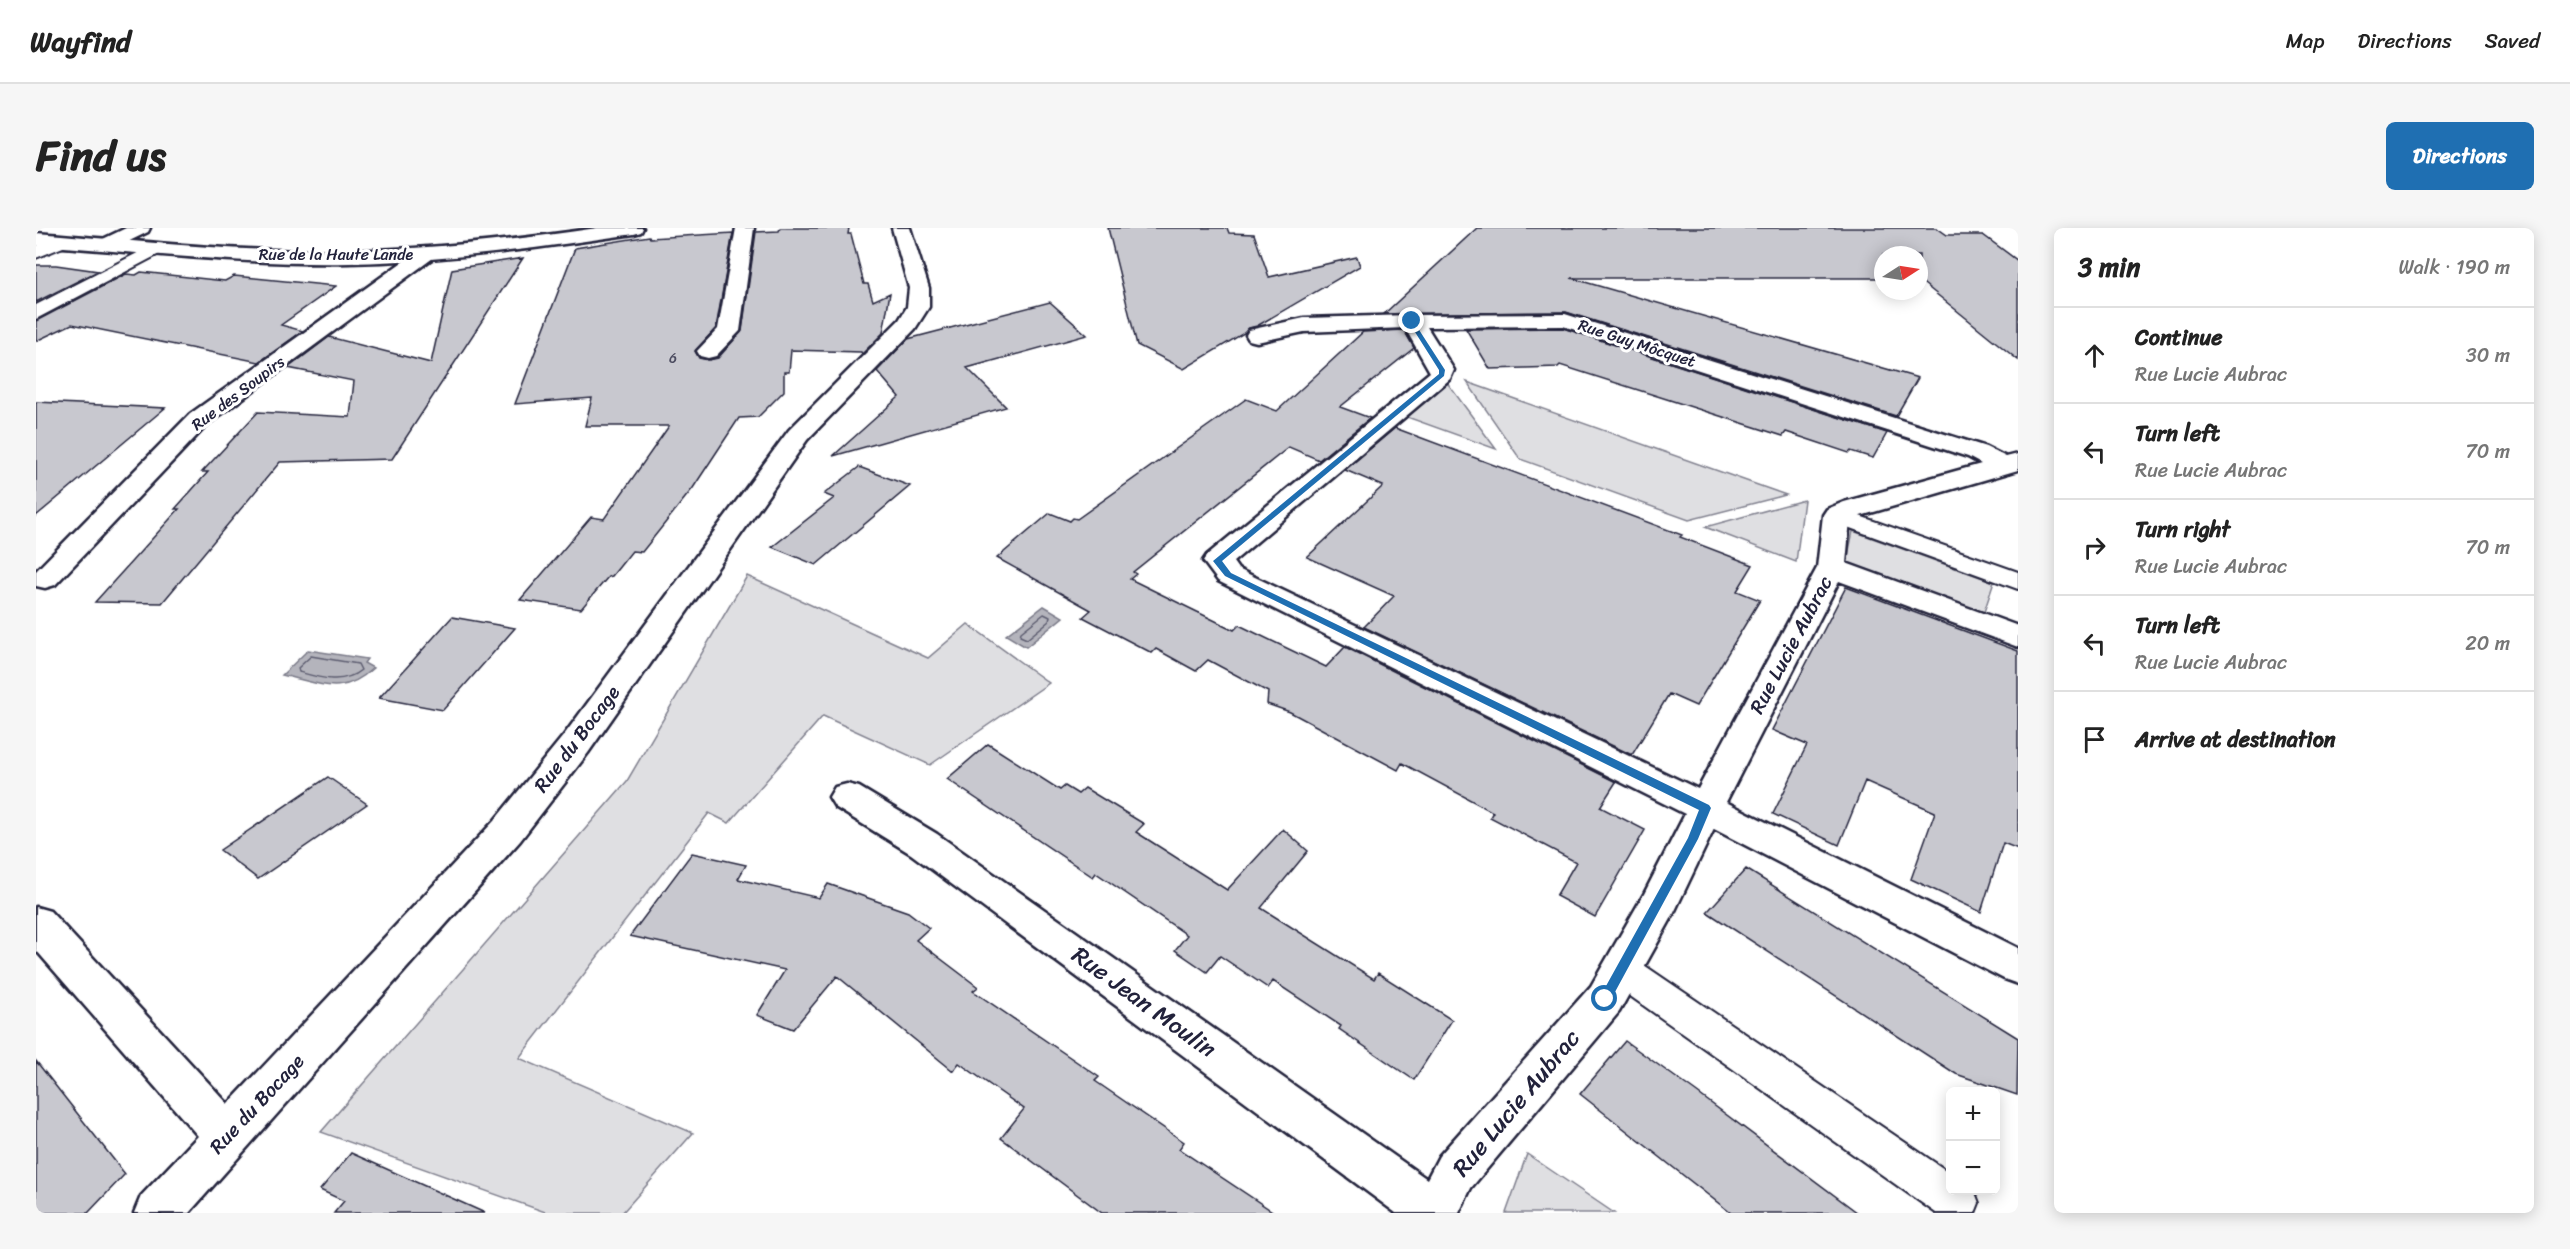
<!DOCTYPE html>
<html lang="en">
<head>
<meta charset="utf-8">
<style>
	body { margin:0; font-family:Sriracha,sans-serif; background:#f6f6f6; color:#222 }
	.controls { position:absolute; right:18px; bottom:18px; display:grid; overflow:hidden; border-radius:9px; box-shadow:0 3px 15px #0003 }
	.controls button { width:54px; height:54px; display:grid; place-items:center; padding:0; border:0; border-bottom:2px solid #e0e0e0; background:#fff; color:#222; font:30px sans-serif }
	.compass { position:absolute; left:1838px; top:18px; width:54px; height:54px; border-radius:50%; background:#fff; box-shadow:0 3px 15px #0003; rotate:78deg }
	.stop { position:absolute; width:18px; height:18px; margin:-14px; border:4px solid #1f6fb2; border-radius:50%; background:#fff }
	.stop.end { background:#1f6fb2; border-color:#fff; box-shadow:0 2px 6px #0008 }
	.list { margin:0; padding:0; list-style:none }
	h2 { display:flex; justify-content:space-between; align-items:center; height:78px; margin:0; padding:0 24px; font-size:26px }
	h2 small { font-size:20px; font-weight:400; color:#767676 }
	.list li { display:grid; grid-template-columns:39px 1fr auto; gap:18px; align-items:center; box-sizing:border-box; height:96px; padding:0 24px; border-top:2px solid #e0e0e0 }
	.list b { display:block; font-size:22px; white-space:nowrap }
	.list p { margin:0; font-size:20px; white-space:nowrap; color:#767676 }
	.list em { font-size:20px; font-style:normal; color:#767676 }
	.icon { flex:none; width:33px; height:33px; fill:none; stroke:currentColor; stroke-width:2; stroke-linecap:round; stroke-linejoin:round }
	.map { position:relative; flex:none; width:1982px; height:985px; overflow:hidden; border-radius:9px }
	header { display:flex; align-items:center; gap:36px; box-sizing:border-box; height:84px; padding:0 30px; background:#fff; border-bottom:2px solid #e0e0e0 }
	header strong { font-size:28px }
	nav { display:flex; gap:33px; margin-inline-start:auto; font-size:21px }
	.intro { display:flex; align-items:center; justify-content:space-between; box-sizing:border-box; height:144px; padding:0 36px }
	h1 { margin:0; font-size:42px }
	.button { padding:15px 27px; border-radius:9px; background:#1f6fb2; color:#fff; font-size:21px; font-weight:700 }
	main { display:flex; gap:36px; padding:0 36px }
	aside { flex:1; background:#fff; border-radius:9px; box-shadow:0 3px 15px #0003 }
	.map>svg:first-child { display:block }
	.green { fill:#dfdfe2; stroke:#80808e; stroke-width:1.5 }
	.water { fill:#b4b4bc; stroke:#7a7a88; stroke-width:1.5 }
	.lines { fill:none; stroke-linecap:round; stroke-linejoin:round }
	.shore { stroke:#5c5c6f; stroke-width:1.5 }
	.building { fill:#c8c8cf; stroke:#22223b; stroke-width:1.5 }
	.service-casing { stroke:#22223b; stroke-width:4 }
	.minor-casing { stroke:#22223b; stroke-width:5 }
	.tertiary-casing { stroke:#22223b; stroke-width:5 }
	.service { fill:#fff; fill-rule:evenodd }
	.minor { fill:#fff; fill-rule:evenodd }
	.tertiary { fill:#fff; fill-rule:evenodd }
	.route { fill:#1f6fb2 }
	.labels { text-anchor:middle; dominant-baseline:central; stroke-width:6; stroke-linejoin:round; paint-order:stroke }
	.far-number-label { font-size:14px; fill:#4c4c60 }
	.far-street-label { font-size:16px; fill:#22223b; stroke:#fff }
	.street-label { font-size:20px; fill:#22223b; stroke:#fff }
	.near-street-label { font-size:24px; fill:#22223b; stroke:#fff }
</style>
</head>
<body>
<header>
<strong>Wayfind</strong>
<nav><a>Map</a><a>Directions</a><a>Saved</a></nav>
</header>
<div class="intro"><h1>Find us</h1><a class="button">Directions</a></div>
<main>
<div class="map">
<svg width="1982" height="985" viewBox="0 0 1982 985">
	<rect width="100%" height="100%" fill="#fff"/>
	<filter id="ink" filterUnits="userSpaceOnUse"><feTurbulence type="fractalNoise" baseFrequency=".0167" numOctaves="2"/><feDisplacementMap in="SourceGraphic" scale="12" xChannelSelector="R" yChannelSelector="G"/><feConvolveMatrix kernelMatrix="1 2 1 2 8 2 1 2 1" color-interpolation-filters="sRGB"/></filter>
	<g filter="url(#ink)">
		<path class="green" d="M1410,153L1460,221L1371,189Z
			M1431,154L1750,267L1653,292L1484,231Z
			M1768,272L1760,334L1669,299Z
			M1817,303L1958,354L1947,387L1810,337Z
			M711,348L892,430L932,396L1013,455L894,537L787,488L693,595L673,585L483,830L657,905L586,985H512L285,904L591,553Z
			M1491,926L1578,985H1470Z"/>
		<path class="water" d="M1008,378L1027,389L990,419L970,407Z
			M272,422L331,431L328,435L337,440C306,470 284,455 246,447Z"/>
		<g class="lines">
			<path class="shore" d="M1008,386L1014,389L1013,393L991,411L984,408L985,404Z
				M275,428L322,436L325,442C307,457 284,450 263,444L262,440Z"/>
		</g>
		<path class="building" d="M744,0H813L812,6H815L828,56H832L837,73L854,65L847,105L826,126L825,124L755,122L753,144H748V163L722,189L703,190L657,260L606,324L596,323L576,348L572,349L545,381L484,372L555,289L568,291L633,198H549L556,170L479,176L539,20L613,8L614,10L697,5L680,100L659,123L663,130L673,132L682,130L706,103L720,4L743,3Z
			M1072,0H1191L1193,5L1218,6L1233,49L1321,29L1324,38L1221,98L1213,100L1208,105L1148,141L1101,117Z
			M1441,0H1901L1911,7H1947L1982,33V132L1883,52V27H1847V50H1535L1882,150L1860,188L1530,84L1348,86Z
			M487,30L356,231L244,234L126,375L59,374L143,281H139L172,244H166L222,184L314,189L318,153L252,140L293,109L395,135L416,41Z
			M0,37H20L62,43L0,74Z
			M105,44L189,53L198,48L300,58L245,97L267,103L223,134L36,96L0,113V93L90,46L100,47Z
			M1014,74L1051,107L931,140L970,179L797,228L863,169L841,143L872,111Z
			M1527,100L1851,205L1837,230L1815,223L1813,225L1750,204L1747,208L1524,137L1522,139L1454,141L1430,101Z
			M1368,102L1378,120L1304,179L1334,190L1283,232L1253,219L1097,344L1100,346L1094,351L1198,402L1203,397L1290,439L1309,419L1580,554L1564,579L1609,602L1559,689L1520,668L1540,634L1454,589L1457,584L1366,535L1362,542L1254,484L1231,476L1232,464L1172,432L1160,443L1120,421L1116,425L1047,389L1055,382L961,330L1014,285L1034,293L1037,290L1041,291L1210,171L1241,183L1327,104Z
			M0,174L129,180L0,288Z
			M1359,200L1646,307L1644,309L1717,337L1701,363L1724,372L1660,478L1633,466L1596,527L1328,399L1358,368L1271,329L1347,258L1309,242Z
			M823,239L874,258L780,337L736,319L798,270L788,266Z
			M1810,359L1982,423V621L1967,615L1945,684L1875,651L1899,584L1829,553L1803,617L1737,586L1771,517L1736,502Z
			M416,389L479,400L407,482L343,470Z
			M952,516L1024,562L1029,558L1042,566L1049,560L1108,596L1100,604L1191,662L1247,601L1272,623L1225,680L1338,751L1342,745L1416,792L1378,852L1303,801L1305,798L1237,753L1232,760L1184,728L1171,744L1139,722L1151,707L1060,645L1057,649L911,551Z
			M292,549L331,576L222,651L184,622Z
			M656,625L710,637L702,651L783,670L792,656L872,684L893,700L880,712L942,759L937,763L1063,849L1059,853L1148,914L1143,921L1239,985H1066L965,910L988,881L923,835L917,843L801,748L757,801L721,787L749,742L594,708Z
			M1710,641L1982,810L1981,867L1920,846L1671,684Z
			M1589,813L1660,864L1822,985H1695L1544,866Z
			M0,833L89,946L52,985H0Z
			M315,925L449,985H298L308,973L284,962Z"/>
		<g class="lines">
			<defs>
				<path id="service" d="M26,8L32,9L35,13L32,17L0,30V18Z
					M121,15L127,16L130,20L127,24L0,91V77Z
					M1801,280L1982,344V361L1792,292L1789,287L1792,282Z
					M1586,726L1599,731L1914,945V962H1938L1943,975L1939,985H1900L1573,753L1568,742L1573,731Z"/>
				<path id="minor" d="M90,0H114L112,4L81,19H67L64,15L67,11Z
					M700,0H718L704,103L680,128L672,130L664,128L661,123L682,101Z
					M856,0H874L893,60V79L879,101L771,212L552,525L484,613L153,985H98L105,968L162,908L0,722V679L14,683L192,876L458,593L528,507L753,202L863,92L871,79L873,60Z
					M390,20L397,22L400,26L397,30L172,196L19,357L9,360L0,358V343L154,186L383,22Z
					M1529,86L1950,219L1970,229L1982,226V242L1814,291L1810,335L1982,398V419L1803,353L1690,574L1982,720V756L1968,751L1678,601L1636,689L1583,784L1435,960L1423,985H1360L875,626L799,579L793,569L799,559L811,556L823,559L901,606L1391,951L1403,928L1555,758L1608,666L1649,586L1182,353L1167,333L1171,327L1394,144L1369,100L1268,104L1221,114L1213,112L1210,107L1213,102L1268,90L1376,87ZM1527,98L1932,229L1945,236L1808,274L1791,281L1787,287L1781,340L1662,561L1202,341L1197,334L1414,151L1418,142L1391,99Z"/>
				<path id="tertiary" d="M561,0H607L605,4L598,6C504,20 409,33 313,35C208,37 104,24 0,17V5C91,12 182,22 274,23C370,24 465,14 561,0Z"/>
			</defs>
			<use href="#service" class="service-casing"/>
			<use href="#minor" class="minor-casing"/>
			<use href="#tertiary" class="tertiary-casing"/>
			<use href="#service" class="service"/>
			<use href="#minor" class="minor"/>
			<use href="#tertiary" class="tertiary"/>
		</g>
	</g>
	<path class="route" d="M1376,91L1409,142L1408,148L1186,333L1195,345L1673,577L1675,580L1662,611L1573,775L1569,777L1563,771L1565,767L1652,610L1663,582L1189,348L1177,333L1403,146V142L1372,93Z"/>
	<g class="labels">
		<g class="far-number-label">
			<text x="637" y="130">6</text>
		</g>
		<g class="far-street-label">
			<text x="300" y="26">Rue de la Haute Lande</text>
			<text transform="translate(1601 115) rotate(18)">Rue Guy Môcquet</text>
			<text transform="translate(202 165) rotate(-37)">Rue des Soupirs</text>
		</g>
		<g class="street-label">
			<text transform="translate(1755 417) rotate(-62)">Rue Lucie Aubrac</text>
			<text transform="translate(541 511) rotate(-53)">Rue du Bocage</text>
			<text transform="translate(221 876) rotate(-47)">Rue du Bocage</text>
		</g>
		<g class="near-street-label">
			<text transform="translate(1108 774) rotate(36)">Rue Jean Moulin</text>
			<text transform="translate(1480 875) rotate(-50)">Rue Lucie Aubrac</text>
		</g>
	</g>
</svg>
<div class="controls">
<button>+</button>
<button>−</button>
</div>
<svg class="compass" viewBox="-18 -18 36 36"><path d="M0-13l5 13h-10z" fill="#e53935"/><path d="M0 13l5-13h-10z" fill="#767676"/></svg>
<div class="stop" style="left:1569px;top:771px"></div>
<div class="stop end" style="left:1376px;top:93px"></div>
</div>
<aside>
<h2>3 min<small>Walk · 190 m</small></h2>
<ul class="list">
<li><svg class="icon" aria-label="ahead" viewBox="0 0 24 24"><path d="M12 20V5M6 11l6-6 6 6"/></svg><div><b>Continue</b><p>Rue Lucie Aubrac</p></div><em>30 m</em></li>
<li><svg class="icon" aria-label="left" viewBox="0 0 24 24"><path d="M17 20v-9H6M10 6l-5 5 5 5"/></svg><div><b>Turn left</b><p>Rue Lucie Aubrac</p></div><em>70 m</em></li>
<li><svg class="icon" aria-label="right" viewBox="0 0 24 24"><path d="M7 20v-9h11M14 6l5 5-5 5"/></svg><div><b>Turn right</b><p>Rue Lucie Aubrac</p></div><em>70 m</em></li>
<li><svg class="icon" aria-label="left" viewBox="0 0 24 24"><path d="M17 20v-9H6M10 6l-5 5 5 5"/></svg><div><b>Turn left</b><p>Rue Lucie Aubrac</p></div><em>20 m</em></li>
<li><svg class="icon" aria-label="arrive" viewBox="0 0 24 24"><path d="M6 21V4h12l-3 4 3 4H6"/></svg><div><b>Arrive at destination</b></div></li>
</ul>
</aside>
</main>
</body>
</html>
